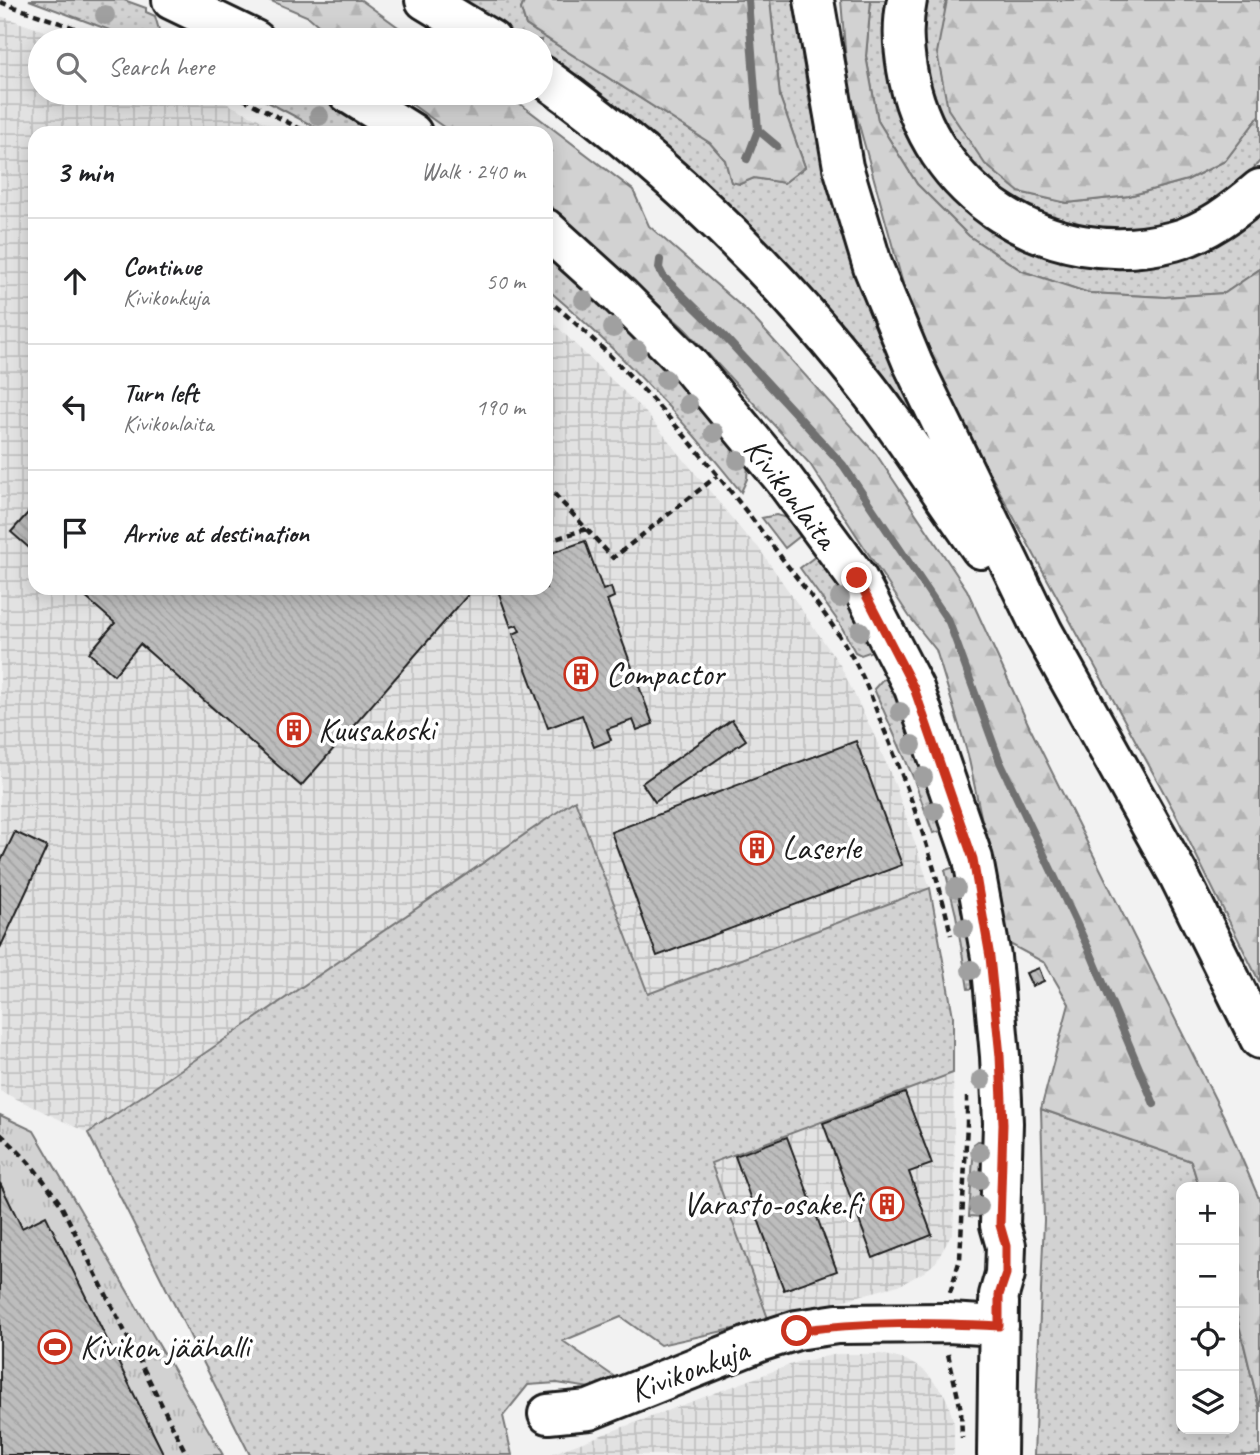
<!DOCTYPE html>
<html lang="en">
<head>
<meta charset="utf-8">
<style>
	body { margin:0; font-family:Caveat,sans-serif; background:#f6f6f6; color:#202124 }
	.controls { position:absolute; right:21px; bottom:21px; display:grid; overflow:hidden; border-radius:14px; box-shadow:0 4px 18px #0003 }
	.controls button { width:63px; height:63px; display:grid; place-items:center; padding:0; border:0; border-bottom:2px solid #e0e0e0; background:#fff; color:#202124; font:35px sans-serif }
	.stop { position:absolute; width:21px; height:21px; margin:-16px; border:5px solid #c8321e; border-radius:50%; background:#fff }
	.stop.end { background:#c8321e; border-color:#fff; box-shadow:0 2px 7px #0008 }
	.list { margin:0; padding:0; list-style:none }
	h2 { display:flex; justify-content:space-between; align-items:center; height:91px; margin:0; padding:0 28px; font-size:30px }
	h2 small { font-size:23px; font-weight:400; color:#757577 }
	.list li { display:grid; grid-template-columns:46px 1fr auto; gap:21px; align-items:center; box-sizing:border-box; height:126px; padding:0 28px; border-top:2px solid #e0e0e0 }
	.list b { display:block; font-size:26px; white-space:nowrap }
	.list p { margin:0; font-size:23px; white-space:nowrap; color:#757577 }
	.list em { font-size:23px; font-style:normal; color:#757577 }
	.icon { flex:none; width:38px; height:38px; fill:none; stroke:currentColor; stroke-width:2; stroke-linecap:round; stroke-linejoin:round }
	.map { position:relative; flex:none; width:1260px; height:1455px; overflow:hidden }
	.search { position:absolute; background:#fff; box-shadow:0 4px 18px #0003; left:28px; top:28px; width:525px; height:77px; display:flex; align-items:center; gap:18px; box-sizing:border-box; padding:0 24px; border-radius:38px; color:#757577; font-size:26px }
	.panel { position:absolute; background:#fff; box-shadow:0 4px 18px #0003; left:28px; top:126px; width:525px; height:469px; border-radius:21px }
	.map>svg:first-child { display:block }
	.industrial { fill:url(#industrial-grid) }
	.grass { fill:url(#grass-dots); stroke:#777; stroke-width:2 }
	.forest { fill:url(#forest-firs); stroke:#777; stroke-width:2 }
	.park { fill:url(#park-tufts); stroke:#777; stroke-width:2 }
	.lines { fill:none; stroke-linecap:round; stroke-linejoin:round }
	.stream { stroke:#707070; stroke-width:8 }
	.building { fill:url(#building-back-hatch); stroke:#1c1c1c; stroke-width:2 }
	.minor-casing { stroke:#1c1c1c; stroke-width:44 }
	.highway-casing { stroke:#1c1c1c; stroke-width:44 }
	.path { stroke:#1c1c1c; stroke-width:4.5; stroke-dasharray:7 5; stroke-linecap:butt }
	.minor { stroke:#fff; stroke-width:38 }
	.highway { stroke:#fff; stroke-width:38 }
	.tree { fill:#a0a0a0 }
	.route { stroke:#c8321e; stroke-width:9 }
	.labels { text-anchor:middle; dominant-baseline:central; stroke-width:7; stroke-linejoin:round; paint-order:stroke }
	.street-label { font-size:33px; fill:#1c1c1c; stroke:#fff }
	.poi-label { font-size:33px; fill:#1c1c1c; stroke:#fff; text-anchor:start }
</style>
</head>
<body>
<div class="map">
<svg width="1260" height="1455" viewBox="0 0 1260 1455">
	<defs>
		<pattern id="industrial-grid" width="8" height="8" patternUnits="userSpaceOnUse" patternTransform="scale(1.75)"><rect width="8" height="8" fill="#e2e2e2"/><path d="M0 4h8M4 0v8" fill="none" stroke="#c1c1c1"/></pattern>
		<pattern id="grass-dots" width="8" height="8" patternUnits="userSpaceOnUse" patternTransform="scale(1.75)"><rect width="8" height="8" fill="#d2d2d2"/><path d="M2 2h.1M6 6h.1" fill="none" stroke="#b4b4b4" stroke-width="1.8" stroke-linecap="round"/></pattern>
		<pattern id="forest-firs" width="22" height="20" patternUnits="userSpaceOnUse" patternTransform="scale(1.75)"><rect width="22" height="20" fill="#d2d2d2"/><path d="M5 1l3.5 6h-7zM16 11l3.5 6h-7z" fill="#b4b4b4"/></pattern>
		<pattern id="park-tufts" width="24" height="20" patternUnits="userSpaceOnUse" patternTransform="scale(1.75)"><rect width="24" height="20" fill="#d2d2d2"/><path d="M3 7l-1-3M5 7V3M7 7l1-3M15 17l-1-3M17 17v-4M19 17l1-3" fill="none" stroke="#b4b4b4"/></pattern>
		<pattern id="building-back-hatch" width="6" height="6" patternUnits="userSpaceOnUse" patternTransform="scale(1.75)"><rect width="6" height="6" fill="#bdbdbd"/><path d="M-1 5l2 2M0 0l6 6M5-1l2 2" fill="none" stroke="#a2a2a2"/></pattern>
	</defs>
	<rect width="100%" height="100%" fill="#f2f2f2"/>
	<filter id="ink" filterUnits="userSpaceOnUse"><feTurbulence type="fractalNoise" baseFrequency=".0143" numOctaves="2"/><feDisplacementMap in="SourceGraphic" scale="14" xChannelSelector="R" yChannelSelector="G"/><feConvolveMatrix kernelMatrix="1 2 1 2 8 2 1 2 1" color-interpolation-filters="sRGB"/></filter>
	<g filter="url(#ink)">
		<path class="industrial" d="M0,16L71,40H40V93H206L286,133H35V588H546V316L646,413L743,532L758,547L840,665L874,735L896,787L930,888L648,994L575,800L88,1133L0,1091Z
			M953,1073L955,1187L953,1232L936,1262L924,1272L902,1284L769,1321L710,1163Z
			M838,1354H881L906,1360L925,1371L944,1394L948,1403L954,1423V1455H548L798,1362Z"/>
		<path class="grass" d="M29,0H124L146,8V12L155,16L159,30L151,40H136Z
			M448,0H525L521,9L526,25L710,143L725,160L731,182L740,184L754,178L784,183L805,167L780,97L770,0H794L809,100L837,210L922,426L920,430L541,59V40H513Z
			M871,0H898L893,61L1035,252L1260,208V269L1225,293L1165,297L1089,293L1022,271L969,236L917,184L878,121L866,56Z
			M927,0H947L944,8L1019,192L1067,203L1129,196L1187,180L1225,161L1260,115V161L1237,187L1196,214L1152,229H1079L1006,198L956,148L938,116L922,58L923,23Z
			M251,93H316L384,133H326Z
			M546,253L586,287L675,374L748,464L747,479L741,492C682,418 618,349 546,288Z
			M776,515L792,519L804,533L785,548L762,518Z
			M820,553L878,649L861,655L855,652L840,624L800,568Z
			M890,677L946,830L933,833L913,777L874,689L882,680Z
			M575,800L648,994L930,888L953,1016V1073L711,1163L769,1321L660,1345L621,1317L563,1341L622,1382L597,1389L557,1383L528,1385L503,1416L512,1455H250L88,1133Z
			M955,867L978,988L968,989L956,915L945,870Z
			M1041,1109L1191,1161L1199,1187H1181V1429H1234V1304L1260,1411V1455H1034L1044,1220Z
			M978,1141H985L982,1217L969,1216L974,1144Z"/>
		<path class="forest" d="M269,0H361L416,40H335L309,17Z
			M525,0H770L780,97L805,167L784,183L754,178L740,184L731,182L725,160L710,143L526,25L521,9Z
			M841,0H871L866,56L878,121L917,184L969,236L1022,271L1089,293L1165,297L1225,293L1260,269V983L1176,815L965,428L908,302L848,85Z
			M947,0H1260V115L1225,161L1187,180L1129,196L1067,203L1019,192L985,164L948,109L937,53Z
			M396,93H506L633,190L649,226L749,313L876,454L967,590L1030,728L1224,1117L1260,1201V1411L1234,1304V1187H1199L1191,1161L1041,1109L1069,1004L1045,963L1008,943L968,755L936,650L909,616L810,464L685,329L546,202V133H452Z"/>
		<path class="park" d="M0,1115L34,1131L223,1455H0Z"/>
		<g class="lines">
			<path class="stream" d="M748,0L758,130L777,146
				M747,159L758,130
				M660,260L659,268L663,276L724,336L843,465L949,622L1000,762L1091,954L1154,1104"/>
		</g>
		<path class="building" d="M35,505V553L11,532Z
			M585,541L603,590L611,587L614,597L607,600L653,724L637,730L633,720L607,729L611,740L594,747L582,715L548,728L513,634L520,631L517,625L511,627L497,588H546V555Z
			M75,588H474L301,786L140,644L114,675L89,653L115,623Z
			M732,720L746,740L655,802L642,783Z
			M856,741L902,865L657,956L611,832Z
			M15,832L47,847L0,948V863Z
			M1039,968L1044,981L1032,986L1026,973Z
			M905,1093L932,1164L909,1172L932,1235L873,1258L823,1123Z
			M787,1137L837,1271L784,1290L735,1156Z
			M0,1183L22,1228L46,1216L164,1455H0Z"/>
		<g class="lines">
			<defs>
				<path id="minor" d="M172,0L255,40
					M348,93L412,133
					M546,229L620,296L690,366L783,478L857,578L914,688L973,859L991,957L1000,1056L1003,1123L1000,1225L1006,1246L1005,1274L999,1295
					M548,1414L589,1410L759,1342L797,1330L837,1324L948,1323L999,1326
					M997,1455L999,1302"/>
				<path id="highway" d="M425,0L491,40
					M814,0L843,167L873,267L913,364L1043,632L1178,874L1260,1039
					M907,0C902,24 903,44 907,69C927,194 1051,273 1174,241C1207,232 1234,211 1260,189
					M541,75C654,156 757,252 845,360C895,420 936,486 981,549"/>
			</defs>
			<use href="#minor" class="minor-casing"/>
			<use href="#highway" class="highway-casing"/>
			<path class="path" d="M0,2L109,40
				M232,93L308,133
				M546,298C637,373 714,467 784,561C813,599 844,636 864,680C872,697 878,716 886,734C912,799 936,866 951,935
				M546,485L613,558L717,476
				M546,542L586,529
				M0,1134C24,1155 43,1178 61,1205L187,1455
				M950,1293L960,1259L967,1124V1097
				M948,1354L961,1410L962,1438"/>
			<use href="#minor" class="minor"/>
			<use href="#highway" class="highway"/>
		</g>
		<g class="tree">
			<circle cx="105" cy="15" r="10"/>
			<circle cx="319" cy="116" r="10"/>
			<circle cx="584" cy="300" r="10"/>
			<circle cx="613" cy="328" r="10"/>
			<circle cx="637" cy="350" r="10"/>
			<circle cx="665" cy="379" r="10"/>
			<circle cx="688" cy="404" r="10"/>
			<circle cx="714" cy="433" r="10"/>
			<circle cx="738" cy="460" r="10"/>
			<circle cx="840" cy="598" r="10"/>
			<circle cx="860" cy="631" r="10"/>
			<circle cx="900" cy="712" r="10"/>
			<circle cx="912" cy="745" r="10"/>
			<circle cx="923" cy="777" r="10"/>
			<circle cx="934" cy="811" r="10"/>
			<circle cx="956" cy="888" r="10"/>
			<circle cx="964" cy="928" r="10"/>
			<circle cx="971" cy="970" r="10"/>
			<circle cx="981" cy="1080" r="10"/>
			<circle cx="980" cy="1152" r="10"/>
			<circle cx="979" cy="1180" r="10"/>
			<circle cx="979" cy="1206" r="10"/>
		</g>
	</g>
	<g class="lines" filter="url(#ink)">
		<path class="route" d="M797,1331C864,1321 932,1323 999,1326V1295L1006,1274V1246L1000,1225L1003,1124L1000,1056L990,957L973,859L914,688L857,578"/>
	</g>
	<defs>
		<symbol id="building-ring" viewBox="-11 -11 22 22"><circle r="9.5" fill="#fff" stroke="#c8321e" stroke-width="1.5"/><path d="M-4-6H4V6H1V3H-1V6H-4ZM-2.5-4.3h1.7v1.8h-1.7ZM.8-4.3h1.7v1.8H.8ZM-2.5-1h1.7V.8h-1.7ZM.8-1h1.7V.8H.8Z" fill="#c8321e"/></symbol>
		<symbol id="stadium-ring" viewBox="-11 -11 22 22"><circle r="9.5" fill="#fff" stroke="#c8321e" stroke-width="1.5"/><path d="M0-5a6.5 5 0 1 0 0 10a6.5 5 0 1 0 0-10ZM-3.5-1.8h7v3.6h-7Z" fill="#c8321e"/></symbol>
	</defs>
	<g fill-rule="evenodd">
		<use href="#building-ring" x="562" y="655" width="38" height="38"/>
		<use href="#building-ring" x="275" y="711" width="38" height="38"/>
		<use href="#building-ring" x="738" y="829" width="38" height="38"/>
		<use href="#building-ring" x="868" y="1185" width="38" height="38"/>
		<use href="#stadium-ring" x="36" y="1328" width="38" height="38"/>
	</g>
	<g class="labels">
		<g class="street-label">
			<text transform="translate(791 493) rotate(52)">Kivikonlaita</text>
			<text transform="translate(689 1370) rotate(-21)">Kivikonkuja</text>
		</g>
		<g class="poi-label">
			<text x="606" y="674">Compactor</text>
			<text x="318" y="730">Kuusakoski</text>
			<text x="782" y="848">Laserle</text>
			<text x="862" y="1204" text-anchor="end">Varasto-osake.fi</text>
			<text x="80" y="1347">Kivikon jäähalli</text>
		</g>
	</g>
</svg>
<div class="controls">
<button>+</button>
<button>−</button>
<button><svg class="icon" aria-label="locate" viewBox="0 0 24 24"><circle cx="12" cy="12" r="6"/><path d="M12 2v4M12 18v4M2 12h4M18 12h4"/></svg></button>
<button><svg class="icon" aria-label="layers" viewBox="0 0 24 24"><path d="M12 4l9 5-9 5-9-5zM3 14l9 5 9-5"/></svg></button>
</div>
<div class="stop" style="left:797px;top:1331px"></div>
<div class="stop end" style="left:857px;top:578px"></div>
<div class="search"><svg class="icon" aria-label="search" viewBox="0 0 24 24"><circle cx="10" cy="10" r="6"/><path d="M15 15l6 6"/></svg>Search here</div>
<section class="panel">
<h2>3 min<small>Walk · 240 m</small></h2>
<ul class="list">
<li><svg class="icon" aria-label="ahead" viewBox="0 0 24 24"><path d="M12 20V5M6 11l6-6 6 6"/></svg><div><b>Continue</b><p>Kivikonkuja</p></div><em>50 m</em></li>
<li><svg class="icon" aria-label="left" viewBox="0 0 24 24"><path d="M17 20v-9H6M10 6l-5 5 5 5"/></svg><div><b>Turn left</b><p>Kivikonlaita</p></div><em>190 m</em></li>
<li><svg class="icon" aria-label="arrive" viewBox="0 0 24 24"><path d="M6 21V4h12l-3 4 3 4H6"/></svg><div><b>Arrive at destination</b></div></li>
</ul>
</section>
</div>
</body>
</html>
